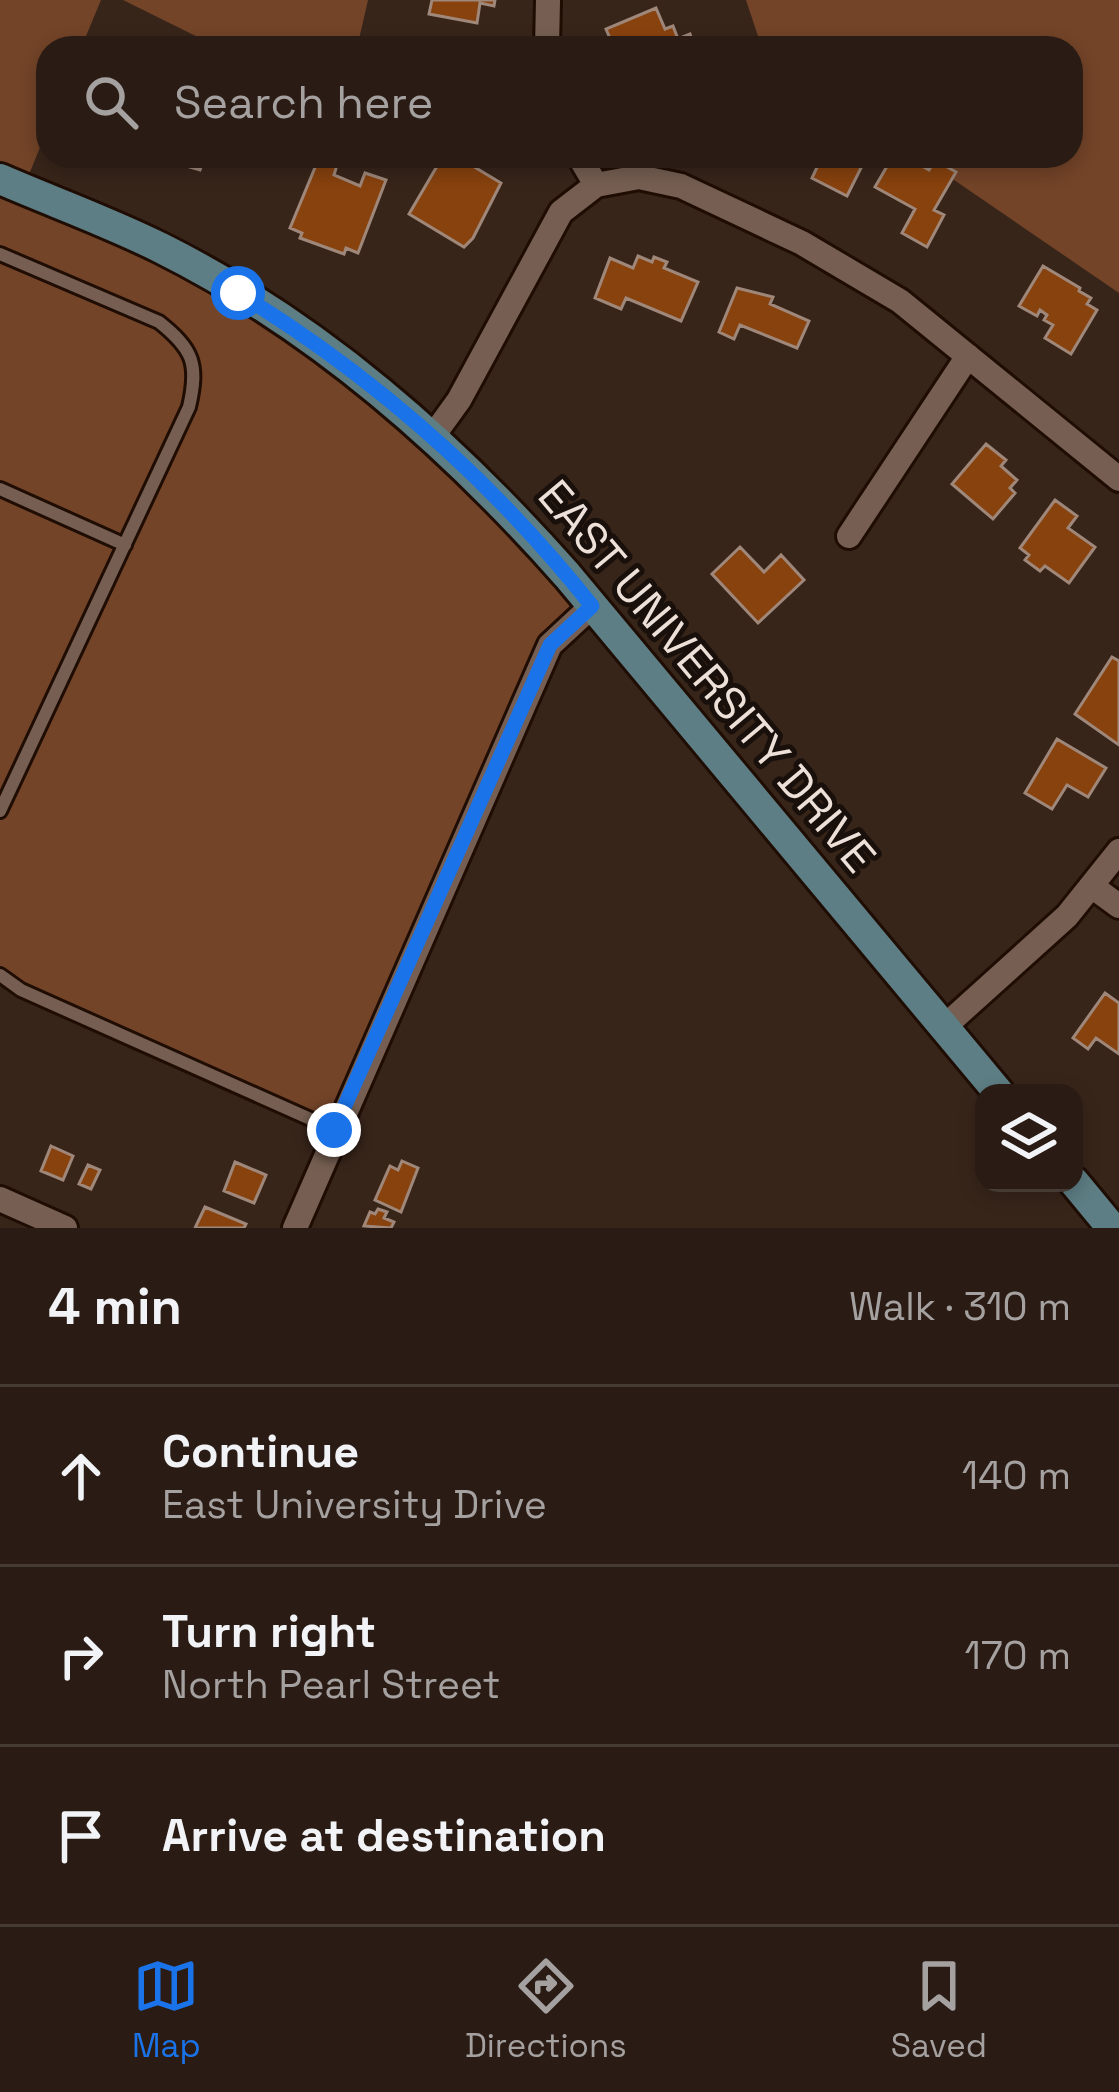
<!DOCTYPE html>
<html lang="en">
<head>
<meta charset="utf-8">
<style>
	body { margin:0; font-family:"Space Grotesk",sans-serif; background:#32251d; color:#f1f3f6 }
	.controls { position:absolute; right:36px; bottom:36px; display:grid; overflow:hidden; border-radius:24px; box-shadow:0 6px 18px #0003 }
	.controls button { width:108px; height:108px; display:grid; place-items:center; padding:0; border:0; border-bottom:3px solid #463a34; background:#2a1c14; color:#f1f3f6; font:60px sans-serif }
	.stop { position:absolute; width:36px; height:36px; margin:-27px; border:9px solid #1a73e8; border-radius:50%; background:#fff }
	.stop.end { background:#1a73e8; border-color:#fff; box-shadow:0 3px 12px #0008 }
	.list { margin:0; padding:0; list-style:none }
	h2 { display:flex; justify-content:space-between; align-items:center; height:156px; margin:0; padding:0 48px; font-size:51px }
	h2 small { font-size:39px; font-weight:400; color:#a5a1a0 }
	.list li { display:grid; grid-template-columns:78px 1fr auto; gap:36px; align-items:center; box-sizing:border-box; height:180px; padding:0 48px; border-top:3px solid #463a34 }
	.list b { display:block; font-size:45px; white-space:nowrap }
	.list p { margin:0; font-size:39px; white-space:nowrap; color:#a5a1a0 }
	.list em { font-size:39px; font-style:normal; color:#a5a1a0 }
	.icon { flex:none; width:66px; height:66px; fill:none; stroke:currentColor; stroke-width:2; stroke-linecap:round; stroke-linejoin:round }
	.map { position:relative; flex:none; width:1119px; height:1228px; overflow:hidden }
	.search { position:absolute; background:#2a1c14; box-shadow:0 6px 18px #0003; left:36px; right:36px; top:36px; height:132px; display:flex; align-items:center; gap:30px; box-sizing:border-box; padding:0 42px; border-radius:36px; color:#a5a1a0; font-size:45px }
	.sheet { height:696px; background:#2a1c14 }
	nav { display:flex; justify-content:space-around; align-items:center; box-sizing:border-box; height:168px; border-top:3px solid #463a34; background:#2a1c14; font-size:33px; color:#a5a1a0 }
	nav a { display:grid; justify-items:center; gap:6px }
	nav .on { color:#1a73e8 }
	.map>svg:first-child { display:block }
	.green { fill:#734428 }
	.building { fill:#88420e; stroke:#9f8779; stroke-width:3 }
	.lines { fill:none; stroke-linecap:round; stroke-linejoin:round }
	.lane-casing { stroke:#1f0d04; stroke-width:18 }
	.street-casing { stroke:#1f0d04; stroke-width:30 }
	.secondary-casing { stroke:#1f0d04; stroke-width:36 }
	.lane { stroke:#765f52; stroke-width:12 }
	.street { stroke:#765f52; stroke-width:24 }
	.secondary { stroke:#5d7e84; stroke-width:30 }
	.route { stroke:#1a73e8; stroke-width:15 }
	.labels { text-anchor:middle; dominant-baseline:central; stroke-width:10; stroke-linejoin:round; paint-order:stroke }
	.street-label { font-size:45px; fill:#ede0d8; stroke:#19100b }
</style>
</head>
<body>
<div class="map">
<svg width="1119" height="1228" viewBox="0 0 1119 1228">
	<rect width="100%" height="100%" fill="#38251a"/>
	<path class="green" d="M0,0H101L81,48H48V128L23,189L320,345L592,606L576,617L335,1130L0,975Z
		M123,0H368L357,48H220Z
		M746,0H1119V293L919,156H1071V48H762Z"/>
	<path class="building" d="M432,0H495L494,6L480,3L477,23L429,14Z
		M656,8L665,29L673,26L678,39L690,34L695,48H608L612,43L606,29Z
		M151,156H205L200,170Z
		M443,156H456L501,183L473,238L464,247L409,214Z
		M794,156H867L847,196L812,178L819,163L812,159L810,164Z
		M893,156H904L929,170L935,160L956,172L934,210L944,215L927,247L902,233L915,209L875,187Z
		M319,158L337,165L334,175L360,186L365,173L386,180L358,253L346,248L344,254L300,238L302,233L290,228Z
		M638,256L652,262L654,257L667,262L664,268L698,282L681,321L626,298L621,309L595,298L610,258L633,268Z
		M1043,266L1080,288L1079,291L1091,298L1087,304L1097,310L1071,354L1045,338L1053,325L1044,320L1047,315L1040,310L1037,316L1019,306Z
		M737,288L773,297L770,304L809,321L797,348L740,325L734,339L719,332Z
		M986,444L1006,460L1001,466L1017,480L1010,488L1015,493L993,519L952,484Z
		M1055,500L1077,516L1068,528L1095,547L1069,583L1045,566L1040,571L1025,560L1029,555L1020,548Z
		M740,547L764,572L781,555L804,580L758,623L712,574Z
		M1112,657L1119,661V745L1075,714Z
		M1057,739L1106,768L1088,797L1067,785L1052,809L1025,793Z
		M1105,993L1119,1003V1054L1096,1038L1088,1049L1073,1038Z
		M51,1146L73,1156L63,1180L41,1171Z
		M402,1161L418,1168L401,1212L375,1200L390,1166L398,1170Z
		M235,1162L266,1175L254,1203L224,1191Z
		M88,1165L100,1170L91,1189L79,1184Z
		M205,1207L246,1224L244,1228H195Z
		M378,1209L387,1212L384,1218L394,1222L391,1228L364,1226L370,1212L375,1214Z"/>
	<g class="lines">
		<defs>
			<path id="lane" d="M0,254L159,322C193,349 199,364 189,407L0,811
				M0,489L125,545
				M0,975L21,990L335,1130"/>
			<path id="street" d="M547,48L548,0
				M579,156L596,185
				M433,436L459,400L561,212L596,185L639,177L681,186L802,243L900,301L1119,479
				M849,536L968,356
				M1093,887L1119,906
				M944,1027L1067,916L1119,851
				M0,1199L65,1228
				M295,1228L550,645L592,606"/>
			<path id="secondary" d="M0,179C53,202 109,222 161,248C319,327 451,444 567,575L999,1093
				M1074,1182L1112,1228"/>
		</defs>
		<use href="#lane" class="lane-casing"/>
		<use href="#street" class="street-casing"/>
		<use href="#secondary" class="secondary-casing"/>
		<use href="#lane" class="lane"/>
		<use href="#street" class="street"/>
		<use href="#secondary" class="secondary"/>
	</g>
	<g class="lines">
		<path class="route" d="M238,293C375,377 492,480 592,606L550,645L334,1130"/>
	</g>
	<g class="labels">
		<g class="street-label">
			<text transform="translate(707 676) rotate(50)">EAST UNIVERSITY DRIVE</text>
		</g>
	</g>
</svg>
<div class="controls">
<button><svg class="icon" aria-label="layers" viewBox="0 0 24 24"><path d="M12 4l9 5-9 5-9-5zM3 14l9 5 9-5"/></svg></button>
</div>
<div class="stop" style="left:238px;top:293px"></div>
<div class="stop end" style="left:334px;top:1130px"></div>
<div class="search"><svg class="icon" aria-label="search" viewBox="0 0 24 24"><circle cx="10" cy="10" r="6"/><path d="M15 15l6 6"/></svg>Search here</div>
</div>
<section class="sheet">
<h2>4 min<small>Walk · 310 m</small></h2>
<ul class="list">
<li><svg class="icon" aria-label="ahead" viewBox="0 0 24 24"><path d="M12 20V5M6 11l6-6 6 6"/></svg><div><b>Continue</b><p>East University Drive</p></div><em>140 m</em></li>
<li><svg class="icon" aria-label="right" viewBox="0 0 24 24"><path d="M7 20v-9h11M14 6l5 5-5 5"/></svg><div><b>Turn right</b><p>North Pearl Street</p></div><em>170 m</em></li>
<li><svg class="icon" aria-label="arrive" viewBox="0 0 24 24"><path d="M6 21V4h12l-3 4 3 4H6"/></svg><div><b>Arrive at destination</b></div></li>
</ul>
</section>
<nav>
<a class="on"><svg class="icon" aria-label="map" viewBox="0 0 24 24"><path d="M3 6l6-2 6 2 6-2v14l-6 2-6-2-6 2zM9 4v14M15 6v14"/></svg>Map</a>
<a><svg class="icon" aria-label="directions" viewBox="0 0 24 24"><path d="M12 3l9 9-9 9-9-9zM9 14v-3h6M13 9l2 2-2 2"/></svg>Directions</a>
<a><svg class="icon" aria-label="saved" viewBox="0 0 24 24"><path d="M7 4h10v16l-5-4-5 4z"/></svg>Saved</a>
</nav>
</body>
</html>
